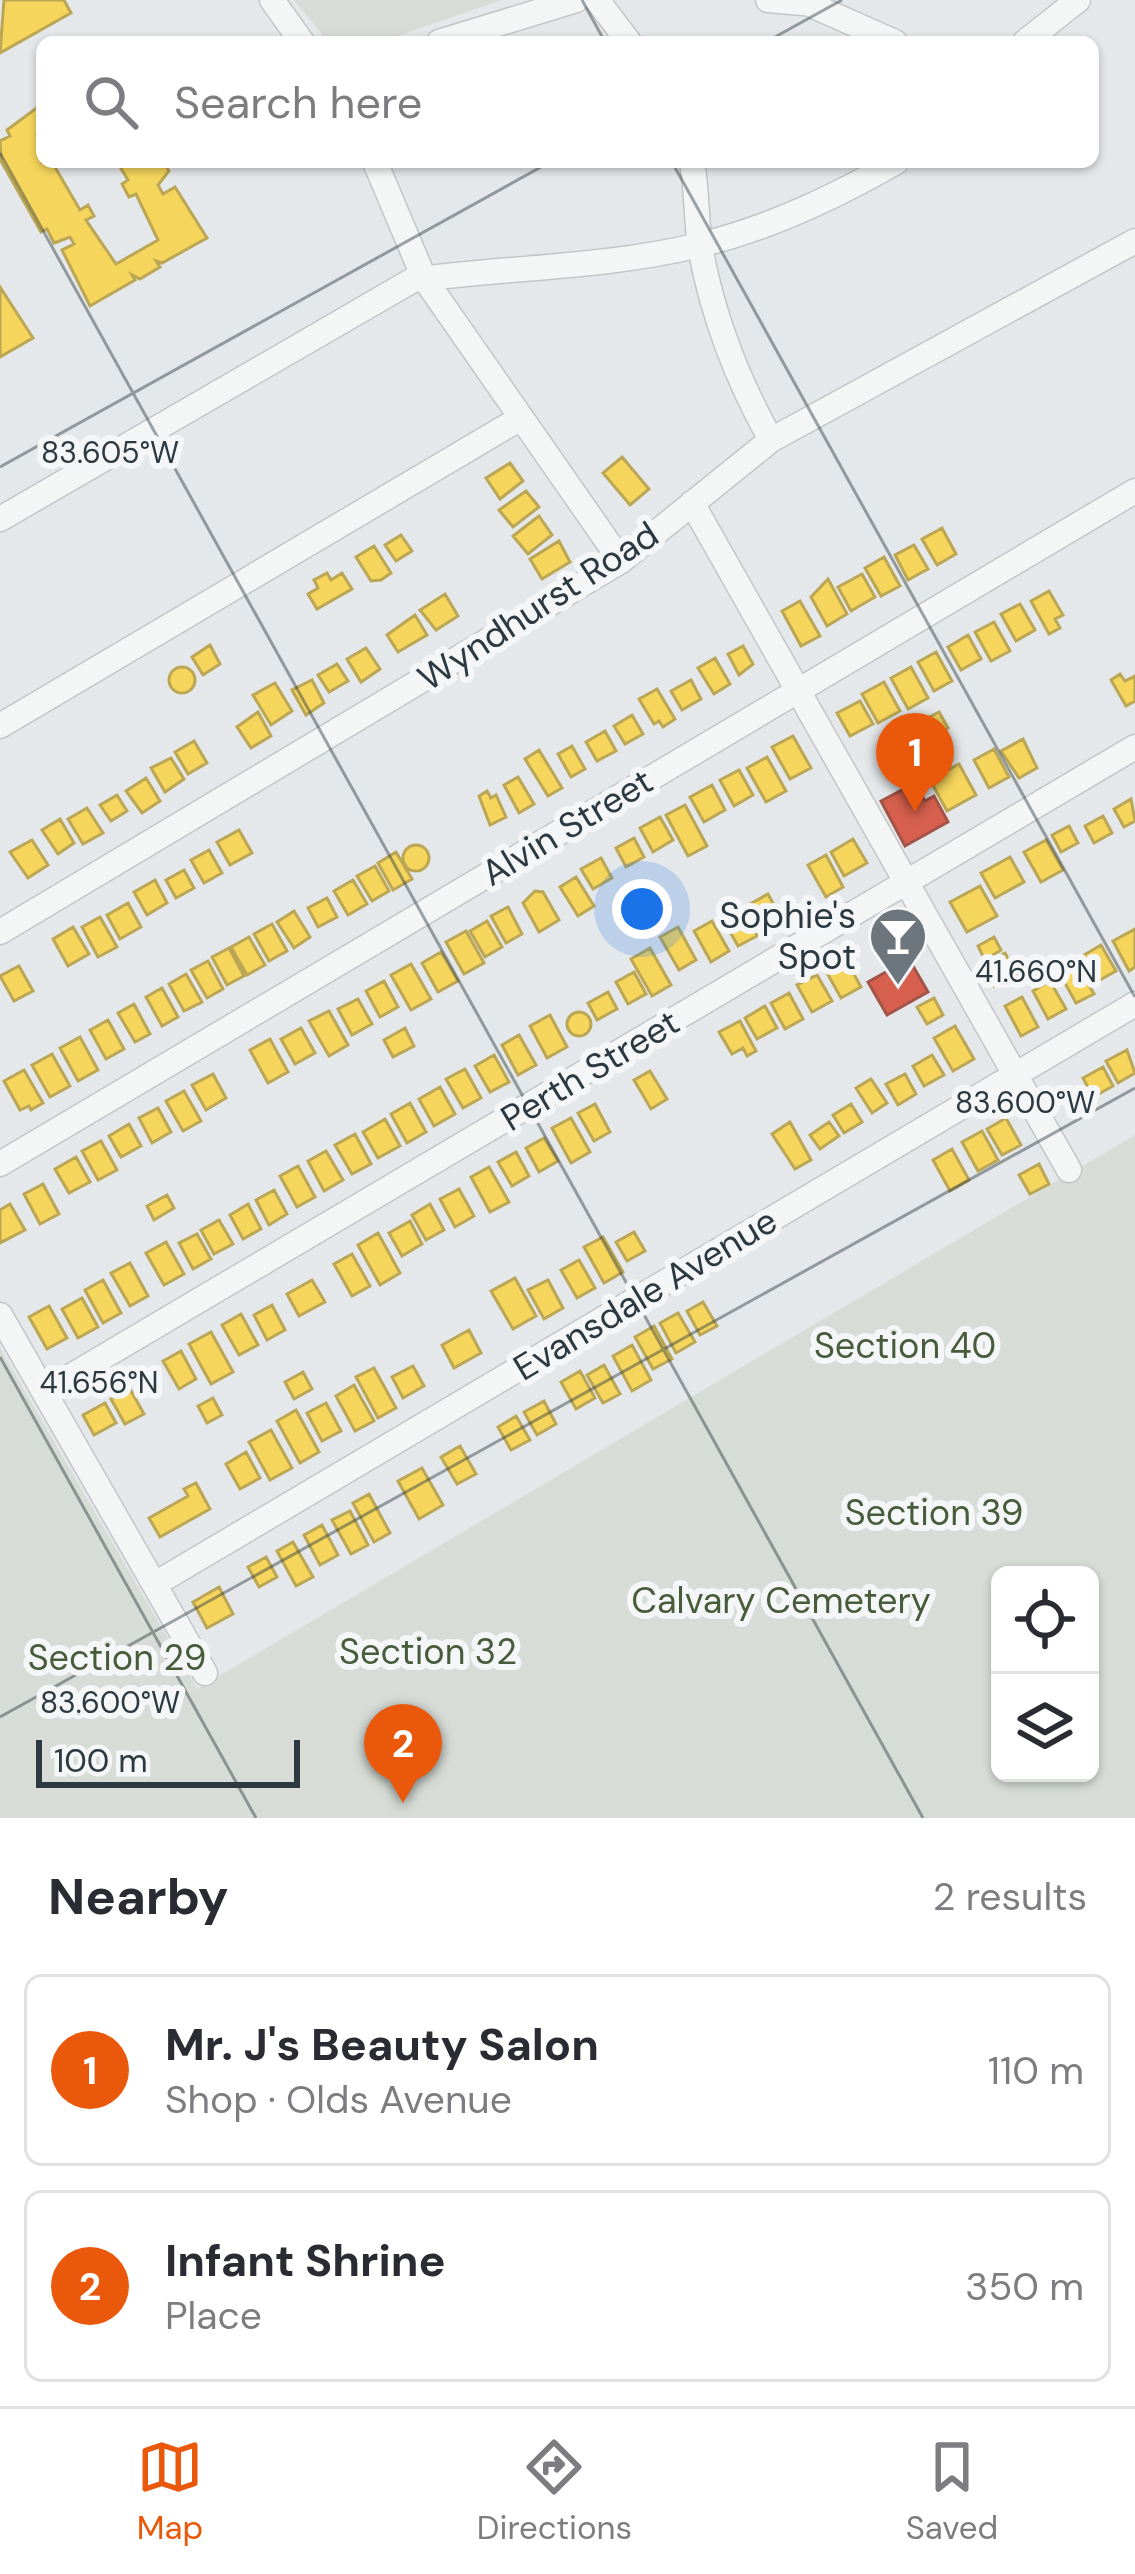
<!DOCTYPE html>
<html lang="en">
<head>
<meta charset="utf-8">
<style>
	body { margin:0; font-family:"DM Sans",sans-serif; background:#f7f7f7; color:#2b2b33 }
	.controls { position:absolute; right:36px; bottom:36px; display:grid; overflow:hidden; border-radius:18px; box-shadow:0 3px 9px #0004 }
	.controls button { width:108px; height:108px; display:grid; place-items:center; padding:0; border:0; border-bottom:3px solid #e1e1e2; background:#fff; color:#2b2b33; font:60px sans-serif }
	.scale { position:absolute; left:36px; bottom:30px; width:264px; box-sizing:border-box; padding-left:12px; border:6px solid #2d3941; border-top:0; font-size:33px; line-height:42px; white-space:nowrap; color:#2d3941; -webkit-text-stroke:9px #f4f6f8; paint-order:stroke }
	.you { position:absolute; left:642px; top:909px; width:42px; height:42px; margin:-30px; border:9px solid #fff; border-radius:50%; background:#1a73e8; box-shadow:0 0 0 18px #1a73e833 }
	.badge { display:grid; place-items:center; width:78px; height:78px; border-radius:50%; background:#ea580c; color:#fff; font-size:39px; font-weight:700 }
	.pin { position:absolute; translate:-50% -99px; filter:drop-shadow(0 3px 6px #0008) }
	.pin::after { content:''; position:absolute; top:63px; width:42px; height:36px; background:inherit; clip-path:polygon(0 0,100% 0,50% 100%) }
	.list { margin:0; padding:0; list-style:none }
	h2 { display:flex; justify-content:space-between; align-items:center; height:156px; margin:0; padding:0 48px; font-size:51px }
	h2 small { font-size:39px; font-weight:400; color:#7c7c81 }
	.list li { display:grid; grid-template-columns:78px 1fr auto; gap:36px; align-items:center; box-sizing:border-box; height:192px; margin:0 24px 24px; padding:0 24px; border:3px solid #e1e1e2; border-radius:18px }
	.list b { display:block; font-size:45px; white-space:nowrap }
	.list p { margin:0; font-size:39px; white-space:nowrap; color:#7c7c81 }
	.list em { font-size:39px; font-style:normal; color:#7c7c81 }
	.icon { flex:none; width:66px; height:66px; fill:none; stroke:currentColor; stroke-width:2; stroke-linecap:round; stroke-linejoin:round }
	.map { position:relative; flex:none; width:1135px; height:1818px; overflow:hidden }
	.search { position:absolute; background:#fff; box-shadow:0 3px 9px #0004; left:36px; right:36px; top:36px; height:132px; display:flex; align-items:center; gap:30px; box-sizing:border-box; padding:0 42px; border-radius:18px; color:#7c7c81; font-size:45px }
	.sheet { height:588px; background:#fff }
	nav { display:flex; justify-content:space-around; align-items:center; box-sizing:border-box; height:168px; border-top:3px solid #e1e1e2; background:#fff; font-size:33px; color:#7c7c81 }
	nav a { display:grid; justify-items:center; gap:6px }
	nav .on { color:#ea580c }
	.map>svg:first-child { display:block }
	.green { fill:#d7ddd6; fill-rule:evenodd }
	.homes { fill:#f6d55c; stroke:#baa654; stroke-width:3 }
	.shops { fill:#d6604d; stroke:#a35449; stroke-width:3 }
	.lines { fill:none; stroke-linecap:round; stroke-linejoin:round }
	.minor-casing { stroke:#c3c6c8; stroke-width:27 }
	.minor { stroke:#f4f6f6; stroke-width:24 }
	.ticks { fill:none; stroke:#2d3941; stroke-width:3; stroke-opacity:0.45 }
	.labels { text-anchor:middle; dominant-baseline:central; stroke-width:12; stroke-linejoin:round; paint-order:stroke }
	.street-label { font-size:36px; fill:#2d3941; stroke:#f4f6f8 }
	.poi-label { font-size:36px; fill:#2d3941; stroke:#f4f6f8; text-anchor:end }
	.park-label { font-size:36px; fill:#485c3c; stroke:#f4f6f8 }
	.ticks-label { font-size:30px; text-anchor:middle; fill:#2d3941; stroke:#f4f6f8; stroke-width:12; stroke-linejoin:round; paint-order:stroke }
</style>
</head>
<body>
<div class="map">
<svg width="1135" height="1818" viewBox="0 0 1135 1818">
	<rect width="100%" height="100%" fill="#e5e8ea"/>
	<path class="green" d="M294,0H502L380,42H328Z
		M1135,1135V1818H0V1348L197,1689ZM1000,1575H1090V1773H1000Z"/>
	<path class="homes" d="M4,0H64L71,13L0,53Z
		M42,104V133L37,135L42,162H52L80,210L88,205L94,216L86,220L116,264L158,240L136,194L129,197L122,184L128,180L117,162H163L169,171L158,185L163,194L175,187L207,238L162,263L156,261L160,267L140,279L132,275L135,280L90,306L62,250L74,244L70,237L54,243L47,229L41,232L1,161L0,141L10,136L7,130Z
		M0,287L33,338L0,357Z
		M622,457L649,489L630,505L603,473Z
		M510,463L523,481L500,499L486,478Z
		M526,491L539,507L513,527L499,510Z
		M539,516L552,535L528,554L513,536Z
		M942,528L956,554L937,565L922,539Z
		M401,535L412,551L396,561L385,545Z
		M559,541L570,562L542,579L530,559Z
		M914,545L928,569L908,580L895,555Z
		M374,546L391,573L381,580L371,581L356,557Z
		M884,557L900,586L881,596L865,568Z
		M327,573L331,580L342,573L352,589L317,609L308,594L318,588L314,580Z
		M862,574L875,597L851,611L838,587Z
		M828,579L847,614L827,626L811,597Z
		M1049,591L1063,615L1055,619L1060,628L1049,634L1031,601Z
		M445,594L458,616L436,630L420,610Z
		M800,601L820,636L801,646L782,611Z
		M1020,604L1035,630L1016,641L1001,614Z
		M415,615L427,635L398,652L387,635Z
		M994,622L1010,651L991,661L975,632Z
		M968,635L981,659L961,670L948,647Z
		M210,645L220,664L203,675L192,657Z
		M743,646L753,664L739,675L728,654Z
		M366,648L380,669L361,682L347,659Z
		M936,652L952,681L934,691L918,662Z
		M715,658L730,684L714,694L698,668Z
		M337,664L348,681L329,692L318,675Z
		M911,667L928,698L908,709L891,678Z
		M169 680a13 13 0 1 1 26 0a13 13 0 1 1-26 0Z
		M1120,674L1125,681L1135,676V701L1126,706L1111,680Z
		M312,680L324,703L306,715L292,690Z
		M691,680L701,699L682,710L671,691Z
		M884,682L900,711L878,723L862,694Z
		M275,683L292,711L271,725L253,695Z
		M657,689L675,719L663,727L659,721L654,724L639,699Z
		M860,701L873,724L850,736L837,713Z
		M258,712L271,736L251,748L237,727Z
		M939,712L948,728L934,736L924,720Z
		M632,715L643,734L625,744L614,726Z
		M605,731L616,751L597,761L586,742Z
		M793,736L811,768L790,779L772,747Z
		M1023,739L1037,768L1019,778L1001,751Z
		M194,741L207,763L188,774L175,752Z
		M572,746L585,769L571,777L558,754Z
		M994,749L1009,777L989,788L974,760Z
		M539,750L562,788L548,796L525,759Z
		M767,757L786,791L766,802L747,768Z
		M171,758L184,779L165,792L151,768Z
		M959,764L976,795L947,811L930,780Z
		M739,770L753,795L734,806L720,780Z
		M518,777L534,804L519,813L504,785Z
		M146,778L160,801L142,813L126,791Z
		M712,785L725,810L704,822L690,797Z
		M487,791L491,798L496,795L506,817L490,825L479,796Z
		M117,795L127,811L111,821L100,805Z
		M1131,799L1135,821L1124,827L1114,809Z
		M685,805L707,846L688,856L666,815Z
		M87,808L103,833L83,844L68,819Z
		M1103,816L1112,833L1094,843L1085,826Z
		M660,817L673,840L653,852L640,828Z
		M60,819L74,843L58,854L42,830Z
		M1069,826L1078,843L1061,852L1052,835Z
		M239,830L252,853L230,865L217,842Z
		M634,838L644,857L626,867L616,848Z
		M853,839L867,863L844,876L831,852Z
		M32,840L48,865L28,878L10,852Z
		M1046,840L1063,870L1041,882L1024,852Z
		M403 858a13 13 0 1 1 26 0a13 13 0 1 1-26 0Z
		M209,850L222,873L204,883L191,860Z
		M396,852L412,879L393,890L378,863Z
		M826,855L843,887L826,897L808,865Z
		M1010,857L1024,882L995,898L981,873Z
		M601,858L612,878L593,889L581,869Z
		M375,866L389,891L372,901L357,876Z
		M184,870L194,888L176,898L166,880Z
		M576,877L594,906L578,916L560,887Z
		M155,880L167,903L147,915L134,892Z
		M353,880L367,904L348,915L334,891Z
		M980,886L997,916L967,932L950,902Z
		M535,891L543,892L559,920L539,932L523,903Z
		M768,894L782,920L764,930L750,904Z
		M327,898L337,917L318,927L308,908Z
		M128,903L141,927L120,939L107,915Z
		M739,903L757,936L738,946L720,914Z
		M508,907L522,934L506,943L491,916Z
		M294,911L310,937L294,948L277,922Z
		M100,917L117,947L98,957L82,927Z
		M487,921L502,947L485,957L470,931Z
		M712,921L729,951L711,962L694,931Z
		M272,924L287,951L269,961L254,934Z
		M73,927L89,954L68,966L53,939Z
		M678,927L696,960L679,970L660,937Z
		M1135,929V967L1129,971L1113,941Z
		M466,931L484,963L464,974L446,942Z
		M249,937L265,965L247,975L231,947Z
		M994,937L1001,950L985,960L978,946Z
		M1101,945L1116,971L1098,981L1084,955Z
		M229,948L244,976L227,985L212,957Z
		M650,948L671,985L652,996L631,959Z
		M441,952L458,981L438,992L422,963Z
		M1005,953L1016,974L994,986L982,966Z
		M846,960L861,987L841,998L826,971Z
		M208,961L223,989L207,998L191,970Z
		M411,964L431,999L411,1010L391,975Z
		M1077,965L1094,994L1076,1003L1060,974Z
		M19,966L33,991L14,1001L0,976Z
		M634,972L646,994L628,1004L616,982Z
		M186,974L202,1002L184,1011L169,984Z
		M817,975L832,1001L812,1012L797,985Z
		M384,981L398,1007L380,1017L366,991Z
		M1050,981L1066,1009L1048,1019L1033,991Z
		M162,988L178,1017L162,1026L146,997Z
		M608,992L617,1009L597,1020L588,1003Z
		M789,993L803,1019L785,1029L771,1003Z
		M1022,997L1038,1027L1021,1036L1005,1006Z
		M934,998L943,1015L927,1024L917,1007Z
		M358,999L372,1024L352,1035L338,1009Z
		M134,1004L150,1034L135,1042L118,1013Z
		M765,1006L777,1028L757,1039L745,1018Z
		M329,1011L348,1045L329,1056L309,1021Z
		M567 1024a12 12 0 1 1 24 0a12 12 0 1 1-24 0Z
		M550,1015L567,1047L547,1058L530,1026Z
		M108,1020L124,1049L106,1059L90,1030Z
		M740,1021L756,1051L747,1056L743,1048L732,1054L719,1032Z
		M955,1026L974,1059L953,1071L934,1038Z
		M301,1028L315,1053L295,1064L281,1039Z
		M405,1028L414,1046L393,1057L384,1040Z
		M519,1035L536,1065L518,1075L502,1045Z
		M80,1037L98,1070L78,1081L60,1048Z
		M270,1039L288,1072L268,1083L250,1050Z
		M1127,1050L1135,1073L1118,1083L1106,1061Z
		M52,1054L70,1086L50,1097L32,1065Z
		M494,1055L509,1082L490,1092L475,1066Z
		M932,1055L944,1075L924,1086L913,1066Z
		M1103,1067L1113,1086L1093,1097L1083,1078Z
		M465,1069L481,1098L463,1108L446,1079Z
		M24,1070L43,1103L31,1110L29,1106L20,1110L4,1081Z
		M650,1071L667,1099L651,1109L634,1080Z
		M213,1074L226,1098L206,1110L192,1085Z
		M905,1074L916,1094L898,1105L886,1084Z
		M871,1079L887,1103L872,1113L856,1088Z
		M440,1087L455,1114L434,1126L419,1099Z
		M184,1091L201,1121L183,1131L166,1101Z
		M410,1103L426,1132L407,1143L391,1114Z
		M595,1104L610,1132L594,1141L578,1113Z
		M851,1104L862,1122L844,1133L833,1115Z
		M158,1108L171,1132L152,1143L139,1118Z
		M571,1118L590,1152L571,1163L552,1128Z
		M1006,1118L1021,1145L1002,1155L987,1129Z
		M385,1119L400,1146L378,1158L363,1132Z
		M790,1122L811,1160L795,1169L772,1134Z
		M829,1122L839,1136L820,1149L810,1135Z
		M129,1124L141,1146L121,1157L109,1136Z
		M982,1131L998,1160L978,1171L962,1142Z
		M355,1134L371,1164L352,1174L335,1145Z
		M544,1138L558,1161L539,1172L526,1148Z
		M101,1141L117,1170L98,1180L82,1151Z
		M952,1149L969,1180L950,1191L933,1160Z
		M326,1151L343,1180L324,1191L308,1161Z
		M516,1152L529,1176L512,1186L498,1162Z
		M76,1157L90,1182L69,1193L55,1169Z
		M1039,1164L1049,1184L1030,1194L1019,1175Z
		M298,1166L315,1197L297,1207L280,1176Z
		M489,1167L509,1202L490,1212L471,1177Z
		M43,1184L59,1214L40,1224L24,1194Z
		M459,1189L474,1216L455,1227L440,1199Z
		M274,1190L287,1214L269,1225L256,1200Z
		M167,1195L174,1208L154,1220L147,1206Z
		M10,1204L25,1230L0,1243V1210Z
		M248,1204L261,1229L243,1239L230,1215Z
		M430,1204L444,1230L426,1240L412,1215Z
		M219,1220L233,1244L214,1254L201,1230Z
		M410,1221L422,1244L402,1256L389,1233Z
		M634,1232L645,1251L627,1261L616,1242Z
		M378,1233L400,1273L380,1285L358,1245Z
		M197,1234L211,1259L193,1269L179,1243Z
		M603,1237L623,1272L604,1283L584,1247Z
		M166,1242L184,1274L164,1285L146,1253Z
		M352,1254L370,1286L352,1296L334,1264Z
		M579,1260L595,1288L577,1298L561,1270Z
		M130,1263L148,1296L130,1306L111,1273Z
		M515,1278L536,1316L513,1329L491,1291Z
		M103,1280L121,1313L103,1323L85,1290Z
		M312,1280L325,1302L299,1316L287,1294Z
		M548,1280L563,1308L544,1319L528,1290Z
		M82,1298L98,1327L78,1338L62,1309Z
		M703,1302L717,1326L700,1335L687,1311Z
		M272,1305L285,1330L267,1340L254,1315Z
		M49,1306L67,1338L47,1349L29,1317Z
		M678,1313L695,1342L676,1353L660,1323Z
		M241,1314L258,1345L239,1355L222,1325Z
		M654,1326L672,1359L653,1369L635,1337Z
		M469,1330L481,1353L454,1368L442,1345Z
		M211,1332L233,1372L211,1384L189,1344Z
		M632,1345L651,1380L632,1391L613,1356Z
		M181,1351L196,1379L179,1389L163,1361Z
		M604,1365L620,1394L603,1403L587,1375Z
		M413,1366L424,1386L403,1398L392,1377Z
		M374,1368L396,1408L378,1418L356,1377Z
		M580,1371L595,1398L576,1409L561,1382Z
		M303,1372L312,1389L294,1399L285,1382Z
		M354,1385L374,1421L355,1431L336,1396Z
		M130,1389L144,1414L125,1424L111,1399Z
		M213,1398L222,1415L207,1423L198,1406Z
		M544,1401L556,1424L537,1435L524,1412Z
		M105,1403L116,1423L94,1435L83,1415Z
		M326,1403L341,1431L322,1441L307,1413Z
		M296,1410L319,1452L300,1463L277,1421Z
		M516,1416L530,1440L511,1450L498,1427Z
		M271,1430L292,1468L270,1480L249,1442Z
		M460,1446L476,1474L457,1484L441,1457Z
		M246,1452L260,1478L240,1489L226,1464Z
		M422,1468L443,1505L419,1519L398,1481Z
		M196,1483L210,1509L160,1537L149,1518L188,1496L184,1489Z
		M369,1494L390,1533L374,1542L353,1503Z
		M350,1511L368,1545L351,1554L332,1520Z
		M322,1525L338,1555L320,1565L304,1535Z
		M293,1542L313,1577L296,1586L277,1551Z
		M266,1557L277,1577L259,1587L248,1567Z
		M219,1587L233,1614L207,1628L193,1602Z"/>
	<path class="shops" d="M915,783L925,801L934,796L948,822L905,846L881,801Z
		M909,959L928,992L887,1015L868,982Z"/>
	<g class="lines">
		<defs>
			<path id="minor" d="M272,0L302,42
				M597,0L629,42
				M768,0L803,3
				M800,0L895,42
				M439,42L576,0
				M1025,42L1078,0
				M375,162L424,278L621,561
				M692,162C697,190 696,218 700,246C712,315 737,379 771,440
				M692,503L1069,1170
				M0,519L413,280C507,267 606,268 699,245C768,229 835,197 896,162
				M0,726L519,419
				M0,932L621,561L771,440L1135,241
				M0,1164L1135,491
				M0,1315L205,1673
				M44,1392L1135,747
				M155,1584L1135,1004"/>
		</defs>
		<use href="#minor" class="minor-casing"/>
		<use href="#minor" class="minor"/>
	</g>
	<path class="ticks" d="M582,0L605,42M766,42L842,0M0,153L923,1818M672,162L1135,997M0,467L550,162M0,1357L256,1818M0,1717L1135,1088"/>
	<defs>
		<symbol id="bar-pin" viewBox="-11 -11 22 30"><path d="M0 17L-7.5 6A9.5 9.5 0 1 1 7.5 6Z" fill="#6d767c" stroke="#f4f6f8"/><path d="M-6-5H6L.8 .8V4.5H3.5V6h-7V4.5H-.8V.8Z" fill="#fff"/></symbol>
	</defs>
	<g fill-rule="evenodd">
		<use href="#bar-pin" x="865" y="903" width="66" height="90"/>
	</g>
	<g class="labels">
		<g class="street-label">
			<text transform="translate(538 606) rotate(-33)">Wyndhurst Road</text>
			<text transform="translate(567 827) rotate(-31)">Alvin Street</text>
			<text transform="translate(590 1070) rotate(-31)">Perth Street</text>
			<text transform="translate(645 1294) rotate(-31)">Evansdale Avenue</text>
		</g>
		<g class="poi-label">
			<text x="856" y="915">Sophie's<tspan x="856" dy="41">Spot</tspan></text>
		</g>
		<g class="park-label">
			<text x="905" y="1345">Section 40</text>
			<text x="934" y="1512">Section 39</text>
			<text x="781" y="1600">Calvary Cemetery</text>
			<text x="428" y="1651">Section 32</text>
			<text x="117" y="1657">Section 29</text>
		</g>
	</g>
	<g class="ticks-label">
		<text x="110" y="463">83.605°W</text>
		<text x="1036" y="982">41.660°N</text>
		<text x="1025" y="1113">83.600°W</text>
		<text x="99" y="1393">41.656°N</text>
		<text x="110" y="1713">83.600°W</text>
	</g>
</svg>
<div class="controls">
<button><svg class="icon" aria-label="locate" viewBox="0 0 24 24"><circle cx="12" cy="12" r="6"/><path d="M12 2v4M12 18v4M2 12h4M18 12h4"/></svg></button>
<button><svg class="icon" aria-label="layers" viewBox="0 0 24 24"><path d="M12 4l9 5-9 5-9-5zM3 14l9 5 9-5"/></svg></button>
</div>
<div class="scale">100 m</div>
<div class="you"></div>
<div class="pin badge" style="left:915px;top:812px">1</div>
<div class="pin badge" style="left:403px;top:1803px">2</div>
<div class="search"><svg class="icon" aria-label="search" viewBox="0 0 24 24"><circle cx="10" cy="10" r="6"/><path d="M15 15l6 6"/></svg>Search here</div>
</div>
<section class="sheet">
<h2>Nearby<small>2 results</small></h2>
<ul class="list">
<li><span class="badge">1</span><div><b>Mr. J's Beauty Salon</b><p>Shop · Olds Avenue</p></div><em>110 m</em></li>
<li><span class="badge">2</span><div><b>Infant Shrine</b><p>Place</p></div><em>350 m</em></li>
</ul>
</section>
<nav>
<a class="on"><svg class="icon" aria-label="map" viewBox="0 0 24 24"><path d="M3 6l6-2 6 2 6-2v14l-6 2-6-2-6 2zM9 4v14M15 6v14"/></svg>Map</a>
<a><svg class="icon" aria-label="directions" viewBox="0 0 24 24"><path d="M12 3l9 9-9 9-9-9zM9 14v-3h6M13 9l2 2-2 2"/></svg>Directions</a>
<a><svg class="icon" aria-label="saved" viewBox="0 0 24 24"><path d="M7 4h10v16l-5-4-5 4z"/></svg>Saved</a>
</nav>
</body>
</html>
